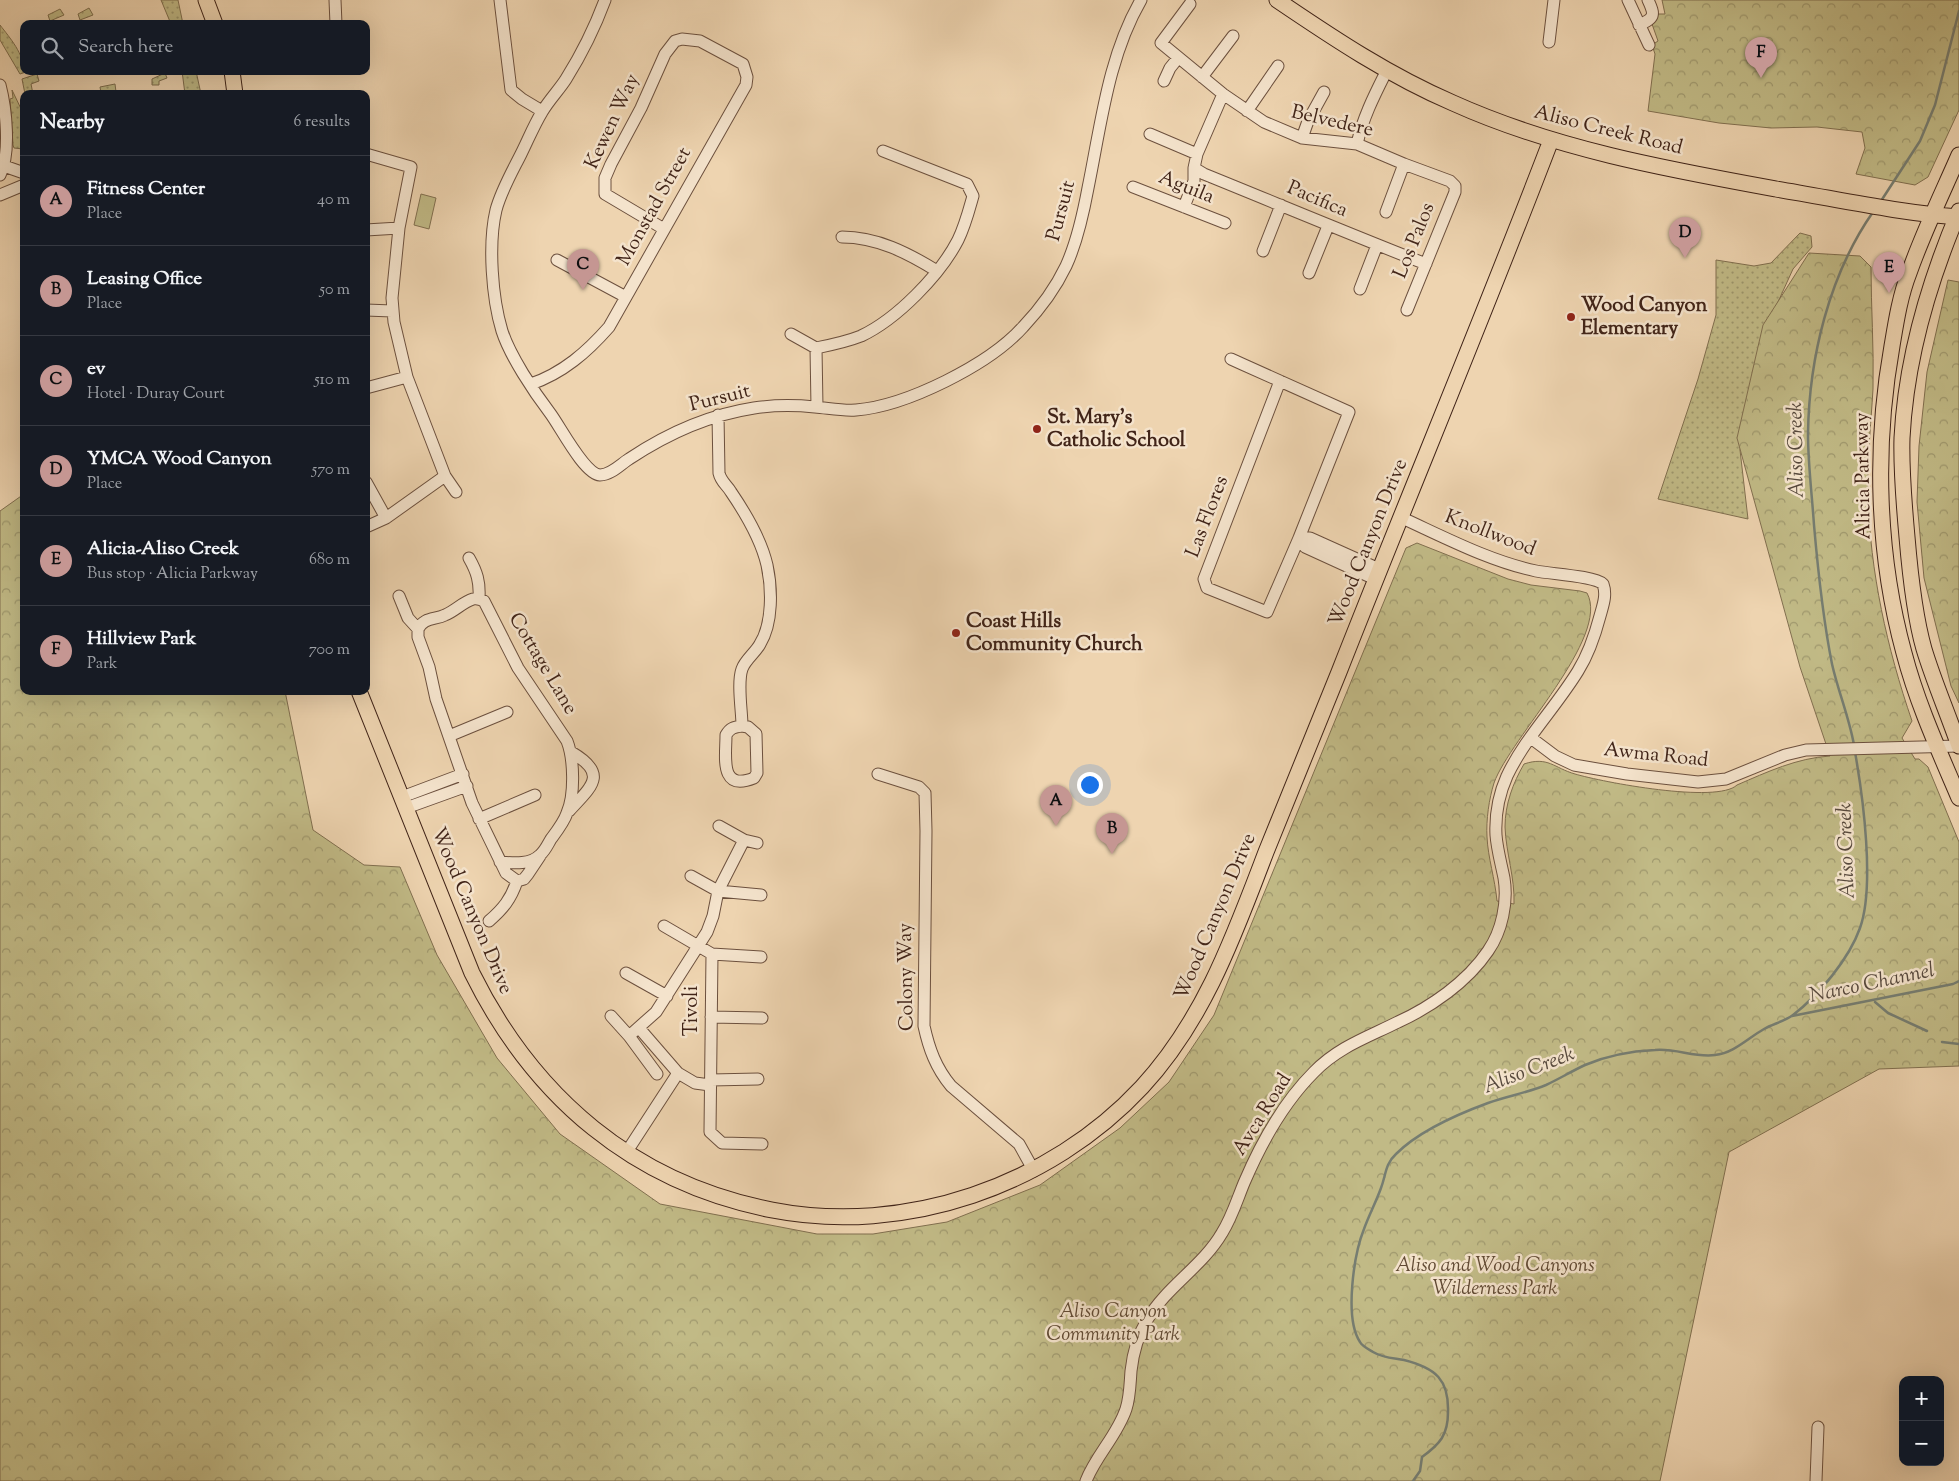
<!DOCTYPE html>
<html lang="en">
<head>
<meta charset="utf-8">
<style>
	body { margin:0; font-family:"Sorts Mill Goudy",serif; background:#20242c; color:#f1f3f6 }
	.controls { position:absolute; right:15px; bottom:15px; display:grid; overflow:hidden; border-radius:10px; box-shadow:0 5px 20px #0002 }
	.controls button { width:45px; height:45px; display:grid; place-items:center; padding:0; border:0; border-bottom:1px solid #363941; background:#171b24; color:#f1f3f6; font:25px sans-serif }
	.you { position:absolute; left:1089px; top:784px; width:18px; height:18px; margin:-12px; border:4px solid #fff; border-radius:50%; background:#1a73e8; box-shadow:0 0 0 8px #1a73e833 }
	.badge { display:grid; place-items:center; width:32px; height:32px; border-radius:50%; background:#c59692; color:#111; font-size:16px; font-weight:700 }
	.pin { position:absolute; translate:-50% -41px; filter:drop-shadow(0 1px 2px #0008) }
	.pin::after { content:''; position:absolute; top:26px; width:18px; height:15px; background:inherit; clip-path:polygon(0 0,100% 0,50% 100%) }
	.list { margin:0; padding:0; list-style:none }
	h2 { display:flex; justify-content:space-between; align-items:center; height:65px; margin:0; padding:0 20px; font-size:21px }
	h2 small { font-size:16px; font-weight:400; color:#9ea1a6 }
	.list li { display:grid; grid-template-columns:32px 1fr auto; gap:15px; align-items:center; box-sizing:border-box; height:90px; padding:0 20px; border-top:1px solid #363941 }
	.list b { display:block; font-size:19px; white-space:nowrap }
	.list p { margin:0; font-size:16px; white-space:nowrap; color:#9ea1a6 }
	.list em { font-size:16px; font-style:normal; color:#9ea1a6 }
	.icon { flex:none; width:28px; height:28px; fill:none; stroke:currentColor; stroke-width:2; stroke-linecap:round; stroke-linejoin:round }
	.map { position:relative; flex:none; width:1959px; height:1481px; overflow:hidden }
	.search { position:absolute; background:#171b24; box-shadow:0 5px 20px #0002; left:20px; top:20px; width:350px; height:55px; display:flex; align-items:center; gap:12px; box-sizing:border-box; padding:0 18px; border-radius:10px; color:#9ea1a6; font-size:19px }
	.panel { position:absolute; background:#171b24; box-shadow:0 5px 20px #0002; left:20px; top:90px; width:350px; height:605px; border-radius:10px }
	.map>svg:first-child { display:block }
	.grass { fill:url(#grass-dots); stroke:#816f4f }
	.forest { fill:url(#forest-crowns); stroke:#816f4f }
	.pitch { fill:#c1ba86; stroke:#816f4f }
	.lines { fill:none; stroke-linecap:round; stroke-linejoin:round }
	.stream { stroke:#767d71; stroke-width:2.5 }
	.minor-casing { stroke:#6c503e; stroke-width:13 }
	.major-casing { stroke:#412418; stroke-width:17 }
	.minor { stroke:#f4e3cc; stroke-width:11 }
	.major { stroke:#eed4b0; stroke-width:15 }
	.poi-dot { fill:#8f2418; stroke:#f4e3cc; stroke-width:2 }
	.labels { text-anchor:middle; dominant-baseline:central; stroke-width:5; stroke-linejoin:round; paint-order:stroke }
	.street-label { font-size:20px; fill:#412418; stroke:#f4e3cc }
	.poi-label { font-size:20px; font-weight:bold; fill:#412418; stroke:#f4e3cc; text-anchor:start }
	.park-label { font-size:20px; font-style:italic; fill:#614a34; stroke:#f4e3cc }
	.water-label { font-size:21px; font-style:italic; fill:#57493d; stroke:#f4e3cc }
</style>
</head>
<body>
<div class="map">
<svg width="1959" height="1481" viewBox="0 0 1959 1481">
	<defs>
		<pattern id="grass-dots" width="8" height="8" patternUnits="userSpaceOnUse" patternTransform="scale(1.25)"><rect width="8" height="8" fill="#c1ba86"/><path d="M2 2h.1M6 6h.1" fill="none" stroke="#9e976d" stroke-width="1.8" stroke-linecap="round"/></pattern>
		<pattern id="forest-crowns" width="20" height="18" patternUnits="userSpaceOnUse" patternTransform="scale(1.25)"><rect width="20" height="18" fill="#c1ba86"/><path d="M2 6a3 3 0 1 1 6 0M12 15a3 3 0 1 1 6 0" fill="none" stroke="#9e976d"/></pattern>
	</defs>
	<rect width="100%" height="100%" fill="#eed4b0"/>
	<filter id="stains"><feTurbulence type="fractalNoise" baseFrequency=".004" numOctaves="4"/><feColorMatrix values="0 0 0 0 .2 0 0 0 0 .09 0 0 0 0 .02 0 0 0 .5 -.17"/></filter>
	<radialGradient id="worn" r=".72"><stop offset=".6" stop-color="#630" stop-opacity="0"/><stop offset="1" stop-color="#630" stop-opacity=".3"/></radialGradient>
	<path class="grass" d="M161,0H178L183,24H171Z
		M89,8L93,15L80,20L78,14Z
		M60,9L64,15L50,21L48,15Z
		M0,25C10,38 24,54 24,71H29L20,74L0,40Z
		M182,71H196L201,94H185Z
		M165,73L167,78L159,81V85H152V79Z
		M37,74L39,81L31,84L33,94H25L22,79Z
		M115,84L116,92L101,93L100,87Z
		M12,90L24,115L23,149L14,148L13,145L10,99L13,98Z
		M1800,233L1811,236L1812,247L1793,269L1768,324L1740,450L1748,519L1658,499L1698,379L1716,315V260L1754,266L1771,263Z"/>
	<path class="forest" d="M1662,0H1959V110L1928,177L1915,185L1856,174L1865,148L1862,132L1817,127L1771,128L1719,123L1648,111L1655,54L1652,45L1658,41L1652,24L1658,14H1665Z
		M1809,253L1860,256L1871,267C1871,307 1874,348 1873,389C1871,424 1867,459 1868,495C1870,572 1887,648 1912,721L1902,738L1915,759H1919L1928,767L1959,842V1066L1879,1069L1729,1152L1660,1481H0V511L24,494V691H285L313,830L364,865L400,867L437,955L497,1058L560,1134L660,1204L817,1234H873L947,1222L1040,1185L1120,1128L1169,1082L1214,1015L1406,548L1417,543L1508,579L1531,585L1580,591L1587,593C1611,637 1510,738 1494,783C1489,799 1486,820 1487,837C1488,858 1495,879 1497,901L1514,904C1515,878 1506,853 1505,827C1505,804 1513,783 1524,764C1548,756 1554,768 1575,774C1602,782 1717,804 1737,785C1767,772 1797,758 1830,756L1800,667L1737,438L1763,325Z
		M1948,280L1959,282V703L1951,686L1924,578L1917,502L1919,446L1927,372Z"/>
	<path class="pitch" d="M421,194L436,198L429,229L414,225Z"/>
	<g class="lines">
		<path class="stream" d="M1881,201L1920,141L1935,105L1959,11
			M1854,745C1849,717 1838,691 1832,664C1823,619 1818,571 1814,525C1812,495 1808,464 1808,434C1809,358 1829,275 1873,212
			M1875,1002L1888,1013L1927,1031
			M1792,1016L1953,984L1959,981
			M1942,1042L1959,1044
			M1413,1481L1420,1471L1422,1457C1440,1444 1448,1435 1448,1412C1449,1380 1436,1368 1404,1360C1393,1358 1383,1358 1373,1352C1368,1349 1362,1346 1360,1342C1344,1318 1354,1254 1364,1229C1369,1215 1376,1202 1381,1188C1386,1175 1385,1164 1396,1154C1419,1131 1458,1114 1488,1103C1507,1096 1527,1093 1546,1085C1559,1079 1572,1071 1585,1065C1606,1056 1633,1051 1655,1050C1676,1048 1695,1058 1715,1055C1734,1053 1748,1038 1764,1029C1773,1024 1785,1021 1793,1015C1819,995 1849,959 1860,928C1875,886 1863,797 1855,752"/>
		<defs>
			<path id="minor" d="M335,0L336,24
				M500,0L511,90L522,99L542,111
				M605,0C595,27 581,55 566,79C559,90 549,100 542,112C534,125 528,140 521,154C512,172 501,191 496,210C488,244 492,298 502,331C510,356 534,392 550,413C560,426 584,474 600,475C611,475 621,464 629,459C668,433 708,415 754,408C774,405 795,405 815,407C828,408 842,411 856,410C906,406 989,365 1023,327C1040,309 1055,289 1066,266C1077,242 1083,215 1088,188C1101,125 1108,57 1141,0
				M1628,0L1649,45
				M1190,4L1161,43L1223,94L1264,122L1302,138L1357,144L1404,164L1450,181L1455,186V192L1407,310
				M1639,25C1655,18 1655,15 1648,0
				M1549,42L1554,0
				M1202,77L1233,36
				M1164,81L1170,68L1178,58
				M0,85C6,108 11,153 0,175
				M1247,111L1278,66
				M1150,134L1197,154
				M1302,138L1308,121L1324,92
				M1357,144C1363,117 1375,94 1387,70
				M366,154L411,167L399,228L392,298L394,322L407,377L445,476L456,492
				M4,166L24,173
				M1194,168L1204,174C1278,204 1352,235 1426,264
				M1133,187L1225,223
				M0,195L24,185
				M1184,207L1194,181V168L1197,154L1223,94
				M1386,212L1404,164
				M366,230L399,228
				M842,237C877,237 908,253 937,271
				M1263,251L1281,205
				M557,260L626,297
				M1309,273L1328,226
				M1360,289L1377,245
				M366,310L392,311
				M791,334L816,348
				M1231,359L1242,364L1349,412L1299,538L1267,612L1207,588L1204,579L1280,381
				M531,384C563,373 587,352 609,327L746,85L747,77L743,64L700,41L682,39L675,41L665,54L641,108L611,164L605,178V194L664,229
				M366,388L407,377
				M817,407L816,348C831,345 846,342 861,336C897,319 940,275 958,240C965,226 969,210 973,196L967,184L883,151
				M718,415L719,473C721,482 727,485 731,492C746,514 761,539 767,565C772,588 773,623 760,644C756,652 745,660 742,669C737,683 742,711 742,726
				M366,482L386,518L445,476
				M366,527L386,518
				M1299,538L1305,547L1375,579
				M1299,538H1310L1379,569
				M469,558C477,572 480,582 479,598
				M399,596L408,618L418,629
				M742,726L748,727L756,734L757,773L754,778C719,792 726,757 726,735C730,728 734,727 742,726Z
				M449,736L507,712
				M1531,738L1555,756L1574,765L1627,774L1698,782L1726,779L1785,755L1806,750L1959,746
				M878,774L919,787L925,793L926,831L924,1026C929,1049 936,1068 951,1086L1019,1144L1034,1171
				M402,797L463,774
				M406,808L467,786
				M569,811C592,786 609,774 571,752
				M479,819L535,795
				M719,826L744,840L757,843
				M500,862C513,863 530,865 540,855C545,851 548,844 551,839C557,831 564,822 567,813C575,795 574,759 567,741L518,668L484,601C480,599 477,598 473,599C463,602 455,611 445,615C435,620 424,617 418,629V637L429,667L436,699L472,803L506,873L517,881L524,879L528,874L540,856
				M691,876L718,891L761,895
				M489,921C503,909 511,899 517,881
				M664,926L712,954L710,1132L722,1143L762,1144
				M712,954L761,957
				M626,973L667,996
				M611,1016L629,1036L657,1074
				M711,1017L762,1018
				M629,1036L656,1012L707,932L713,916L718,891L744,840
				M678,1073L695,1083L710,1085
				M711,1080L758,1079
				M626,1153L678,1073L639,1028
				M1086,1481C1096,1455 1117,1436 1126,1409C1130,1397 1130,1384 1131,1371C1133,1353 1138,1335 1147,1320C1167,1286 1202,1267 1222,1233C1232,1217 1237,1200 1244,1183C1261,1143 1284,1102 1314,1072C1338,1047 1368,1037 1398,1022C1431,1007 1467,982 1488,951C1502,931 1508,902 1504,878C1501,863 1497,849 1496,835C1495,815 1499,794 1507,776C1525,738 1556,707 1578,671C1588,655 1595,635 1600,616C1603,605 1607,595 1603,584C1594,576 1551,574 1536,571C1489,561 1444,537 1400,517
				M1816,1481L1818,1427"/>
			<path id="major" d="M206,0L215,24
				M1277,0C1333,38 1390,76 1453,103C1555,149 1666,169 1776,189C1837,199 1898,213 1959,217
				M232,71L235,94
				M1959,155C1942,194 1923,233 1909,273C1900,296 1896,322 1892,346C1874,447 1877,554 1904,653C1917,703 1939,751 1959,798
				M1959,211C1928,284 1906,359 1902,438C1901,471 1904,504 1907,537C1910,573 1914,614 1924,649C1934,682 1948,714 1959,746
				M359,691L472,973C534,1098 634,1183 772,1210C905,1236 1050,1186 1142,1087C1204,1020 1234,936 1266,852C1290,792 1315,732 1339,672C1409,494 1483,318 1551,140"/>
		</defs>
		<use href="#minor" class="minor-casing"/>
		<use href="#major" class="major-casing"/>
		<use href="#minor" class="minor"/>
		<use href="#major" class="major"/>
	</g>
	<g class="poi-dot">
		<circle cx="1571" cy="317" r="5"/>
		<circle cx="1037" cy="429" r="5"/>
		<circle cx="956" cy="633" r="5"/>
	</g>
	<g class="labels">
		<g class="street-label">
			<text transform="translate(613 122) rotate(-65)">Kewen Way</text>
			<text transform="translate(1332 122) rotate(13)">Belvedere</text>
			<text transform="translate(1608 131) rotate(14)">Aliso Creek Road</text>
			<text transform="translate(1186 188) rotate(22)">Aguila</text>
			<text transform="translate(1317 200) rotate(23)">Pacifica</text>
			<text transform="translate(655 207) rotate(-61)">Monstad Street</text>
			<text transform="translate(1062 211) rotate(-75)">Pursuit</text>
			<text transform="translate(1415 241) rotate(-68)">Los Palos</text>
			<text transform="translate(720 399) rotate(-14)">Pursuit</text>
			<text transform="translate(1864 476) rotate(-91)">Alicia Parkway</text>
			<text transform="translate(1208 517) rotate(-69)">Las Flores</text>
			<text transform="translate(1490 534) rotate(21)">Knollwood</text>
			<text transform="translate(1369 543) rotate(-68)">Wood Canyon Drive</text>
			<text transform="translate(542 664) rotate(59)">Cottage Lane</text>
			<text transform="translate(1656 756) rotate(6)">Awma Road</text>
			<text transform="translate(471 911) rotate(67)">Wood Canyon Drive</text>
			<text transform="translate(1216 917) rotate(-67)">Wood Canyon Drive</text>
			<text transform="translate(907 977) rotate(-91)">Colony Way</text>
			<text transform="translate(692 1011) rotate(-90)">Tivoli</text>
			<text transform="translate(1263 1115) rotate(-58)">Avca Road</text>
		</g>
		<g class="poi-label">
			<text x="1581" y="306">Wood Canyon<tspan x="1581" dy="23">Elementary</tspan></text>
			<text x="1047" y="418">St. Mary's<tspan x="1047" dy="23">Catholic School</tspan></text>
			<text x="966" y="622">Coast Hills<tspan x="966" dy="23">Community Church</tspan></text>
		</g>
		<g class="park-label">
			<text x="1495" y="1266">Aliso and Wood Canyons<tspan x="1495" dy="23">Wilderness Park</tspan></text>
			<text x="1113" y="1312">Aliso Canyon<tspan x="1113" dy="23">Community Park</tspan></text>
		</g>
		<g class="water-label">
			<text transform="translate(1797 450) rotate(-91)">Aliso Creek</text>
			<text transform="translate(1847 851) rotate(-92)">Aliso Creek</text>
			<text transform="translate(1872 984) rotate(-12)">Narco Channel</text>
			<text transform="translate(1529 1071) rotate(-21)">Aliso Creek</text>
		</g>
	</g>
	<rect width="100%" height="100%" filter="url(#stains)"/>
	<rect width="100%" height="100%" fill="url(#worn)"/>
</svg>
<div class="controls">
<button>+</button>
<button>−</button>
</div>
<div class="you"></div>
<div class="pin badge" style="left:1056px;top:826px">A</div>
<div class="pin badge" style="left:1112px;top:854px">B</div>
<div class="pin badge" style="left:583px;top:290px">C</div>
<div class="pin badge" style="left:1685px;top:258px">D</div>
<div class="pin badge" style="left:1889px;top:293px">E</div>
<div class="pin badge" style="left:1761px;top:78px">F</div>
<div class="search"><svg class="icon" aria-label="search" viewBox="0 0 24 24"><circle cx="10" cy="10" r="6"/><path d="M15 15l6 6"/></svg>Search here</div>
<section class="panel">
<h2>Nearby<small>6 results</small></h2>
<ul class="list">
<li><span class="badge">A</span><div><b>Fitness Center</b><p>Place</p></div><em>40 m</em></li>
<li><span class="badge">B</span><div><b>Leasing Office</b><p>Place</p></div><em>50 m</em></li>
<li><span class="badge">C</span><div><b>ev</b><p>Hotel · Duray Court</p></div><em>510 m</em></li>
<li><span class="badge">D</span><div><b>YMCA Wood Canyon</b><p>Place</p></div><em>570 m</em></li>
<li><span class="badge">E</span><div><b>Alicia-Aliso Creek</b><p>Bus stop · Alicia Parkway</p></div><em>680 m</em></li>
<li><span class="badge">F</span><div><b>Hillview Park</b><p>Park</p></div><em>700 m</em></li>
</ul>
</section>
</div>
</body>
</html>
